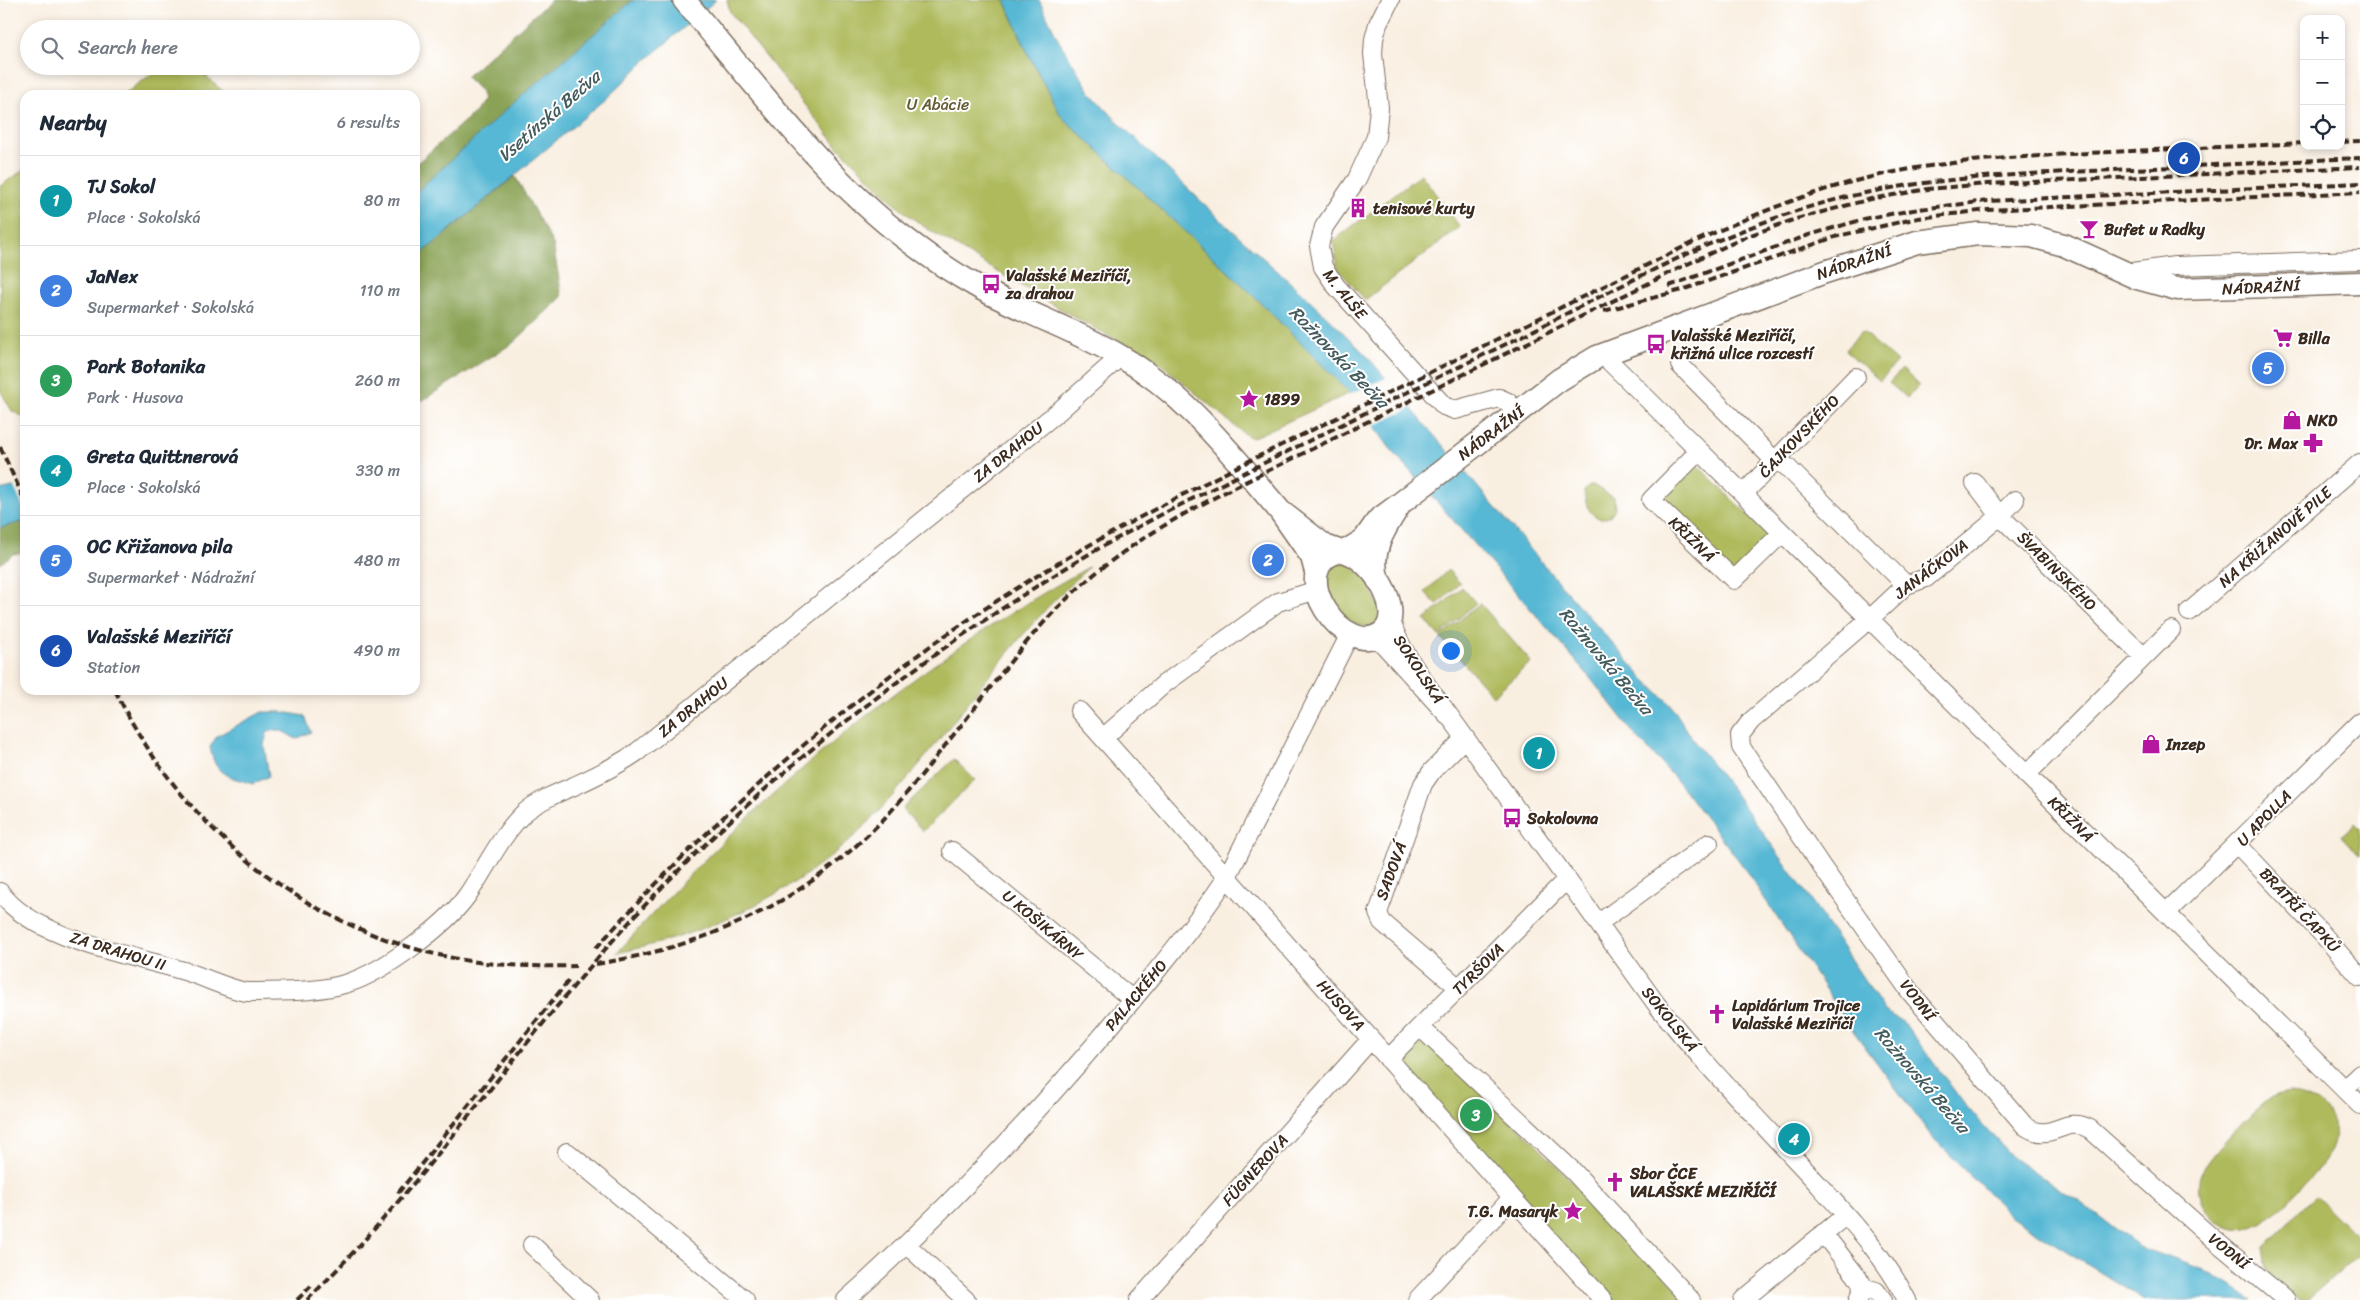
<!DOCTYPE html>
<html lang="en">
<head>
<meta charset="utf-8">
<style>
	body { margin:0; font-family:Sriracha,sans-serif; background:#f2f2f3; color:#1f2937 }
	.controls { position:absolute; right:15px; top:15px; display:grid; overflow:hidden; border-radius:10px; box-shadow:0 2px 8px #0003 }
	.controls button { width:45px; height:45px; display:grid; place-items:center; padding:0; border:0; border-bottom:1px solid #e0e1e3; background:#fff; color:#1f2937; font:25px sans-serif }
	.you { position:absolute; left:1450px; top:650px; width:18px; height:18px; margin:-12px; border:4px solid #fff; border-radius:50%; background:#1a73e8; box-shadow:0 0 0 8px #1a73e833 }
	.badge { display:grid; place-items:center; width:32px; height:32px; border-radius:50%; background:#d93025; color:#fff; font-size:16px; font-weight:700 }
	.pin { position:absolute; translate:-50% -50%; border:2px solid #fff; box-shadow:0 1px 5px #0006 }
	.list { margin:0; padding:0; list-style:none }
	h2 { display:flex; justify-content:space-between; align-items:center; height:65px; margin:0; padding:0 20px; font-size:21px }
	h2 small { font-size:16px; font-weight:400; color:#747a83 }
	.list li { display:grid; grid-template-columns:32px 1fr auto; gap:15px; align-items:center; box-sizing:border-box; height:90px; padding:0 20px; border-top:1px solid #e0e1e3 }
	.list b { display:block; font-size:19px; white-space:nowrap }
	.list p { margin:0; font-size:16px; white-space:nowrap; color:#747a83 }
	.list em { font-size:16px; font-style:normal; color:#747a83 }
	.icon { flex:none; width:28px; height:28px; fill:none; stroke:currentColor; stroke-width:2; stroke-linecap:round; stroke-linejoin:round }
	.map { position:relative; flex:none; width:2360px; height:1300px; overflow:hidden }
	.search { position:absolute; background:#fff; box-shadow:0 2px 8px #0003; left:20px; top:20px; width:400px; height:55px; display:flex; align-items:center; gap:12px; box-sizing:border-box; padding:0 18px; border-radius:28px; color:#747a83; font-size:19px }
	.panel { position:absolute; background:#fff; box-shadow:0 2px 8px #0003; left:20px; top:90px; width:400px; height:605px; border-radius:15px }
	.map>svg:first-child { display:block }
	.green { fill:#aeba5c; stroke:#74723d }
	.forest { fill:#8aa254; stroke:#626639 }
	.water { fill:#56b8d4; stroke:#487179 }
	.pier { fill:#f9efe1 }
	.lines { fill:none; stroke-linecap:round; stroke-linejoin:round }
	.minor-casing { stroke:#7e6f62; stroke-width:20 }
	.major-casing { stroke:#7e6f62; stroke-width:25 }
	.minor { stroke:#fff; stroke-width:18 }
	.major { stroke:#fff; stroke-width:22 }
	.rail { stroke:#3b2a1e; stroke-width:4; stroke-dasharray:8 4; stroke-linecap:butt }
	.labels { text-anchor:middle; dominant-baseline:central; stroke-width:4; stroke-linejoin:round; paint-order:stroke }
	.park-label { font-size:16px; fill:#635c34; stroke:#fff }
	.poi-label { font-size:16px; font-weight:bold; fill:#3b2a1e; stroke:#fff; text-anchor:start }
	.street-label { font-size:16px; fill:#3b2a1e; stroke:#fff }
	.water-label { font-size:18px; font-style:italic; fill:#445c5e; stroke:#fff }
</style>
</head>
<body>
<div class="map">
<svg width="2360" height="1300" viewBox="0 0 2360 1300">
	<rect width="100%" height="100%" fill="#fff"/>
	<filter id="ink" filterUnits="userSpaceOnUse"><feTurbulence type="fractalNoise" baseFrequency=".02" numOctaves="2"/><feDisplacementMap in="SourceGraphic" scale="10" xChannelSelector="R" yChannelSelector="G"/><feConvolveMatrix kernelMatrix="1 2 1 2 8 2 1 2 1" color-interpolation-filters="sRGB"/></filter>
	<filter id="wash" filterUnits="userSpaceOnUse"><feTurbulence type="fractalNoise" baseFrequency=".0096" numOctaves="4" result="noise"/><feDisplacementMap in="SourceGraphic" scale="20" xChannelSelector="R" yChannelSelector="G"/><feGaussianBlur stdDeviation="1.12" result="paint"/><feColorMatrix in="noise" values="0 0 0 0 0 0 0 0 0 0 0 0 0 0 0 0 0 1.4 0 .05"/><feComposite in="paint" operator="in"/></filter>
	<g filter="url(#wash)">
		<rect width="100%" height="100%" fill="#f9efe1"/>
		<path class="green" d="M727,0H1005L1029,56L1061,116L1251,293L1350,393L1252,438L1243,433L1162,365L1074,317L983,263L923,226L898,207L838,147L730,12Z
			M165,66H195L227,95H123L153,73Z
			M25,169V417H23L12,411L0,390V186Z
			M1421,174L1460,227L1365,300L1338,269L1333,241Z
			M1862,331L1897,362L1880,381L1845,350Z
			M1902,369L1919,385L1907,398L1889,383Z
			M1693,461L1772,538L1734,576L1656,500Z
			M1593,485L1614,498L1615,509L1609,517L1601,519C1587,513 1586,505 1584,491L1589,486Z
			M1345,561L1367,579L1381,611L1376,624C1355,633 1337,613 1329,593C1326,586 1327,577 1326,569Z
			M1089,567C1007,640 952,732 878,812C810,887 715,933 617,953C751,801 911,665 1089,567Z
			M1448,570L1460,583L1437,605L1425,592Z
			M1462,587L1476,603L1439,636L1425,620Z
			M1480,603L1531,662L1493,696L1440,637Z
			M954,759L975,780L923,831L902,809Z
			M2355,823L2360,828V856L2341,836Z
			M1420,1027L1689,1300H1603L1388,1059Z
			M2290,1093C2322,1094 2347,1126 2328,1156C2320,1171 2278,1211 2264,1222C2259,1225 2253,1227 2247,1229C2234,1231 2221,1226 2212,1218C2201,1207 2196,1191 2200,1176C2204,1161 2257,1106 2272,1098C2277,1095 2283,1094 2290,1093Z
			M2315,1196L2360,1240V1254L2308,1300H2299L2267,1271L2264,1246Z"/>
		<path class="forest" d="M551,0H634L415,193V165L475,112L483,99L480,91L466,77Z
			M515,176L553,244L562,297L513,343L415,405V259Z
			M25,521V552L13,554L0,564V528Z"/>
		<path class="water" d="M633,0H716L645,61L606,99L415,259V193L509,107Z
			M1005,0H1039L1059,41L1091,93L1119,123L1222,221L1313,303L1366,355L1565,590L1644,679L1671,705L1696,744L1731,788L1809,897L1885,1011L1904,1023L1965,1105L2014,1159L2077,1200L2140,1247L2204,1270L2254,1300H2144L2011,1216L1932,1137L1854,1032L1740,862L1674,777L1635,735L1583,669L1389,447L1350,393L1251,293L1061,116L1029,56Z
			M25,484V521L0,528V490Z
			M262,712H282L305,716L311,732L296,739C285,733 278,726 267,733L264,745L269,776L253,784C227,776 215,776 210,747L217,736Z"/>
		<path class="pier" d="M1388,377L1413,407L1372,427L1348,395Z
			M22,482L25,490V511L13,485Z"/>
	</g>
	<g filter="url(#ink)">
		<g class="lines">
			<defs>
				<path id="minor" d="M1390,0L1378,24L1374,39L1373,54L1379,108L1376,137L1357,179L1324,227L1319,246L1323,267L1336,286L1444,406L1455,410L1499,398L1508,402L1517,413
					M2126,273L2175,266L2360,260
					M1602,354L2360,1105
					M1680,365L1775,461L1786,466L1906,585
					M1699,451L1651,500L1734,580L1782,533
					M1975,483L2000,516L2144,657
					M1743,494L1856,377
					M2015,500L2000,516L1926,578L1906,585L1874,615L1751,721L1740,735L1741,747L1822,867L1911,993L2025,1126C2053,1145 2062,1114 2090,1129L2211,1237L2286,1300
					M2189,612L2360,463
					M1365,638L1379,641L1384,645L1453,721C1434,694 1395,647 1390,615
					M1079,711L1603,1300
					M1453,721L1657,1005C1704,1064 1756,1117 1807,1172C1843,1212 1882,1251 1907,1300
					M1103,738L1164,684L1278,602L1317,590
					M2026,775L2171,630
					M2238,845L2324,936L2360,977
					M952,851L1133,1000
					M0,892C33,939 131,955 184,971C205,977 225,988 246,992C280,991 316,993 348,983C383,972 444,927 466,897C486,869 499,837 524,813C538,801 557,793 574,786C596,776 617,766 637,752L1059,411L1121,356
					M2166,913L2360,722
					M1607,917L1709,843
					M1459,988L1382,922L1378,913L1423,784L1432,771L1465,738
					M1420,1027L1574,1172L1691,1300
					M1388,1059L1567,879
					M2344,1089L2360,1074
					M567,1152L745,1300
					M1823,1233L1861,1282L1862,1291L1858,1300
					M532,1245L590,1300
					M907,1245L966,1300
					M1862,1287L1876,1291L1883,1300
					M846,1300C938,1218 1023,1129 1103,1035C1146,984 1190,933 1227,877L1350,634
					M1139,1300L1371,1039
					M1417,1300L1512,1198
					M1743,1300L1846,1215"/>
				<path id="major" d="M684,0C754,82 823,177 910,242C932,259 955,274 980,288C1025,313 1075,330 1120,356C1186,394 1231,454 1280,511
					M1401,503L1559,380L1597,357L1825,272L1917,242L1978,234L2031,236L2064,245L2137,278L2177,289L2360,283
					M1339,551C1368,551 1407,611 1383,632C1346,663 1281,568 1339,551Z
					M1346,551L1364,540L1378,520L1401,503C1386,526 1368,551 1378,580
					M1316,572L1312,557L1280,511L1325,546L1339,551"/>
			</defs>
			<use href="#minor" class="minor-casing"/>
			<use href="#major" class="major-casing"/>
			<use href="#minor" class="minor"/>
			<use href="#major" class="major"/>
			<path class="rail" d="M2341,142L2360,141
				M1669,286L1809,235L1868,218L1919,209L1988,201L2360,183
				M1604,311L1682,290L1838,236L1918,218L1988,210L2360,192
				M0,447L25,501
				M115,690C180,825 300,926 448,957C490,966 533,967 576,966
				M596,948C707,825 830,713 968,620C1091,537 1224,473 1357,408C1470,353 1583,296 1696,241C1762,211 1828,184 1900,171C1956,160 2012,158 2069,154C2147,150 2226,147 2304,143
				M596,964C714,945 811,899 892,810C916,783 937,755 960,727C995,682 1029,634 1071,595C1119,549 1176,517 1235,487L1702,257L1748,236L1796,219L1871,199L1928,189L1987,184L2360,167
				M398,1193L569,980
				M297,1300L311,1286
				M307,1300C410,1199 492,1082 585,973C629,920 678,869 729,822C831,727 943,644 1061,571C1124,532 1190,500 1256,467C1337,427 1417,387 1498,348C1611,293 1723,226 1847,197C1927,178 2008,175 2090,171C2180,167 2270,162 2360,158"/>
		</g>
	</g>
	<defs>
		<symbol id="building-bare" viewBox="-9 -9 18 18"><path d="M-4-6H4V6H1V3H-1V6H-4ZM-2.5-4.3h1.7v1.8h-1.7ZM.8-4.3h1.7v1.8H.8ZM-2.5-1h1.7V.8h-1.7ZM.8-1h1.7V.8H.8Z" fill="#b5179e" stroke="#fff" stroke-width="2.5" paint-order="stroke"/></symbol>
		<symbol id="bar-bare" viewBox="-9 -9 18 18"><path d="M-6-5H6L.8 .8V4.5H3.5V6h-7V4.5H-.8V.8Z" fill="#b5179e" stroke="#fff" stroke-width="2.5" paint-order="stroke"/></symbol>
		<symbol id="bus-bare" viewBox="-9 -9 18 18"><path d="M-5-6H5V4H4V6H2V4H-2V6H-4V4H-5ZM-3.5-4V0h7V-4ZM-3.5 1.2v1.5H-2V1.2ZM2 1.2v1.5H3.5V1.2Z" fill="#b5179e" stroke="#fff" stroke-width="2.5" paint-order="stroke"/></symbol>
		<symbol id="supermarket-bare" viewBox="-9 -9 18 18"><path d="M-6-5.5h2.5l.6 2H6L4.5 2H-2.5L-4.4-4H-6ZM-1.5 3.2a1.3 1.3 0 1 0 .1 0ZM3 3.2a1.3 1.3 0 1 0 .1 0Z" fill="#b5179e" stroke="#fff" stroke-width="2.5" paint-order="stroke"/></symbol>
		<symbol id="sight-bare" viewBox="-9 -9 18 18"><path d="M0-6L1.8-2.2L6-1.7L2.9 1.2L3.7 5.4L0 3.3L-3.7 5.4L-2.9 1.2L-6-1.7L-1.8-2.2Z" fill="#b5179e" stroke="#fff" stroke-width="2.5" paint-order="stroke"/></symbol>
		<symbol id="shop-bare" viewBox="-9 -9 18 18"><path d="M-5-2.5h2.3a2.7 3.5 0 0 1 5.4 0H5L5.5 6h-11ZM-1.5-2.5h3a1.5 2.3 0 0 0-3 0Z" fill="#b5179e" stroke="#fff" stroke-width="2.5" paint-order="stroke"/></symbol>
		<symbol id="pharmacy-bare" viewBox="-9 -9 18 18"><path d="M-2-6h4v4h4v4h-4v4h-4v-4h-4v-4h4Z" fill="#b5179e" stroke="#fff" stroke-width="2.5" paint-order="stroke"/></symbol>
		<symbol id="church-bare" viewBox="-9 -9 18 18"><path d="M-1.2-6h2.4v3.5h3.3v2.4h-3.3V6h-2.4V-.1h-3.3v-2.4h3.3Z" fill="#b5179e" stroke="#fff" stroke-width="2.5" paint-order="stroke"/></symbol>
	</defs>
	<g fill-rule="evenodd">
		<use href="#building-bare" x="1344" y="194" width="28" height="28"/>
		<use href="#bar-bare" x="2075" y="215" width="28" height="28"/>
		<use href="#bus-bare" x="977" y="270" width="28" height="28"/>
		<use href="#supermarket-bare" x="2269" y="324" width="28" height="28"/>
		<use href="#bus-bare" x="1642" y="330" width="28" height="28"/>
		<use href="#sight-bare" x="1235" y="385" width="28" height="28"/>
		<use href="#shop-bare" x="2278" y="406" width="28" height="28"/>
		<use href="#pharmacy-bare" x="2299" y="429" width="28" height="28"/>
		<use href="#shop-bare" x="2137" y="730" width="28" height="28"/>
		<use href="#bus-bare" x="1498" y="804" width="28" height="28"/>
		<use href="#church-bare" x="1703" y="1000" width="28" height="28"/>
		<use href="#church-bare" x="1601" y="1168" width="28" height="28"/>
		<use href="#sight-bare" x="1559" y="1197" width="28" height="28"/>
	</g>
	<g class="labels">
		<g class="park-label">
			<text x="938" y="104">U Abácie</text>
		</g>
		<g class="poi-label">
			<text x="1373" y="208">tenisové kurty</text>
			<text x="2104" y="229">Bufet u Radky</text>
			<text x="1006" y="275">Valašské Meziříčí,<tspan x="1006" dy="18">za drahou</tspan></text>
			<text x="1671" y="335">Valašské Meziříčí,<tspan x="1671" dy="18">křižná ulice rozcestí</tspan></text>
			<text x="2298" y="338">Billa</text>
			<text x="1264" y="399">1899</text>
			<text x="2307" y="420">NKD</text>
			<text x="2298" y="443" text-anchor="end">Dr. Max</text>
			<text x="2166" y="744">Inzep</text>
			<text x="1527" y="818">Sokolovna</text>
			<text x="1732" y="1005">Lapidárium Trojice<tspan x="1732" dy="18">Valašské Meziříčí</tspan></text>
			<text x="1630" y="1173">Sbor ČCE<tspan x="1630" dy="18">VALAŠSKÉ MEZIŘÍČÍ</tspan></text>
			<text x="1558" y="1211" text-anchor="end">T.G. Masaryk</text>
		</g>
		<g class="street-label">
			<text transform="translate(1854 262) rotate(-19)">NÁDRAŽNÍ</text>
			<text transform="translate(2261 287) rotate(-3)">NÁDRAŽNÍ</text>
			<text transform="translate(1345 294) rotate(51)">M. ALŠE</text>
			<text transform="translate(1491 433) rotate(-37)">NÁDRAŽNÍ</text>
			<text transform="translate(1799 436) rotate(-46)">ČAJKOVSKÉHO</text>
			<text transform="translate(1008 452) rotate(-39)">ZA DRAHOU</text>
			<text transform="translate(2275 537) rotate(-41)">NA KŘIŽANOVĚ PILE</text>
			<text transform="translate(1692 539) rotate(44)">KŘIŽNÁ</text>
			<text transform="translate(1931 569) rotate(-37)">JANÁČKOVA</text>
			<text transform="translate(2057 571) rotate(45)">ŠVABINSKÉHO</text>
			<text transform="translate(1419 669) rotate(57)">SOKOLSKÁ</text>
			<text transform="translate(693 707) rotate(-39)">ZA DRAHOU</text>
			<text transform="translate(2264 818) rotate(-46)">U APOLLA</text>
			<text transform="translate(2071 819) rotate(45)">KŘIŽNÁ</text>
			<text transform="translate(1391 871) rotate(-70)">SADOVÁ</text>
			<text transform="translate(2300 910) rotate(47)">BRATŘÍ ČAPKŮ</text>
			<text transform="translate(1043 925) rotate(40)">U KOŠIKÁRNY</text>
			<text transform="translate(118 951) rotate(17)">ZA DRAHOU II</text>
			<text transform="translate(1478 969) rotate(-45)">TYRŠOVA</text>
			<text transform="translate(1136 995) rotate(-50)">PALACKÉHO</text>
			<text transform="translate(1918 1000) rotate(52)">VODNÍ</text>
			<text transform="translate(1341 1005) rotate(48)">HUSOVA</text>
			<text transform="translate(1670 1019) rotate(51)">SOKOLSKÁ</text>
			<text transform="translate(1255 1170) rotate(-48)">FÜGNEROVA</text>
			<text transform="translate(2229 1251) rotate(39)">VODNÍ</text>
		</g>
		<g class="water-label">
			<text transform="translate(549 116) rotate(-41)">Vsetínská Bečva</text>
			<text transform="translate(1339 357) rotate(46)">Rožnovská Bečva</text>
			<text transform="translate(1606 661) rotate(50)">Rožnovská Bečva</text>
			<text transform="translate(1922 1080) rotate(49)">Rožnovská Bečva</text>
		</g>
	</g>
</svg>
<div class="controls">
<button>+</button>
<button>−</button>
<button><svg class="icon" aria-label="locate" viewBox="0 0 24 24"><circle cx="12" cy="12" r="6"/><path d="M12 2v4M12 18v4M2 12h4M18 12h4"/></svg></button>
</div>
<div class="you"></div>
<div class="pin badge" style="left:1539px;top:753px;background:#0f9aa8">1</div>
<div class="pin badge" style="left:1268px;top:560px;background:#3f7fe0">2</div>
<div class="pin badge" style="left:1476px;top:1115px;background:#2e9e5b">3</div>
<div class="pin badge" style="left:1794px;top:1139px;background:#0f9aa8">4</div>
<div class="pin badge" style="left:2268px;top:368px;background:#3f7fe0">5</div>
<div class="pin badge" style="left:2184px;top:158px;background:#1a4fb4">6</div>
<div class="search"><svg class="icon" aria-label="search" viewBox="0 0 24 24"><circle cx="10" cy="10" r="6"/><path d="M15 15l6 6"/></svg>Search here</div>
<section class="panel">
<h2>Nearby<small>6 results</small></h2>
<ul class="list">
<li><span class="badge" style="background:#0f9aa8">1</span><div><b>TJ Sokol</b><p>Place · Sokolská</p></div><em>80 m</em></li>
<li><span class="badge" style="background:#3f7fe0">2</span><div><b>JaNex</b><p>Supermarket · Sokolská</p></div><em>110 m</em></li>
<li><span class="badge" style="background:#2e9e5b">3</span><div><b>Park Botanika</b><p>Park · Husova</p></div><em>260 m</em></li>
<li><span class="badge" style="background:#0f9aa8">4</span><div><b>Greta Quittnerová</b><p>Place · Sokolská</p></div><em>330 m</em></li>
<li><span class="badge" style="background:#3f7fe0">5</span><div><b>OC Křižanova pila</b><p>Supermarket · Nádražní</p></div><em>480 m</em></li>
<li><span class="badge" style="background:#1a4fb4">6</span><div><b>Valašské Meziříčí</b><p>Station</p></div><em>490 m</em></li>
</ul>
</section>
</div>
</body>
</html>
